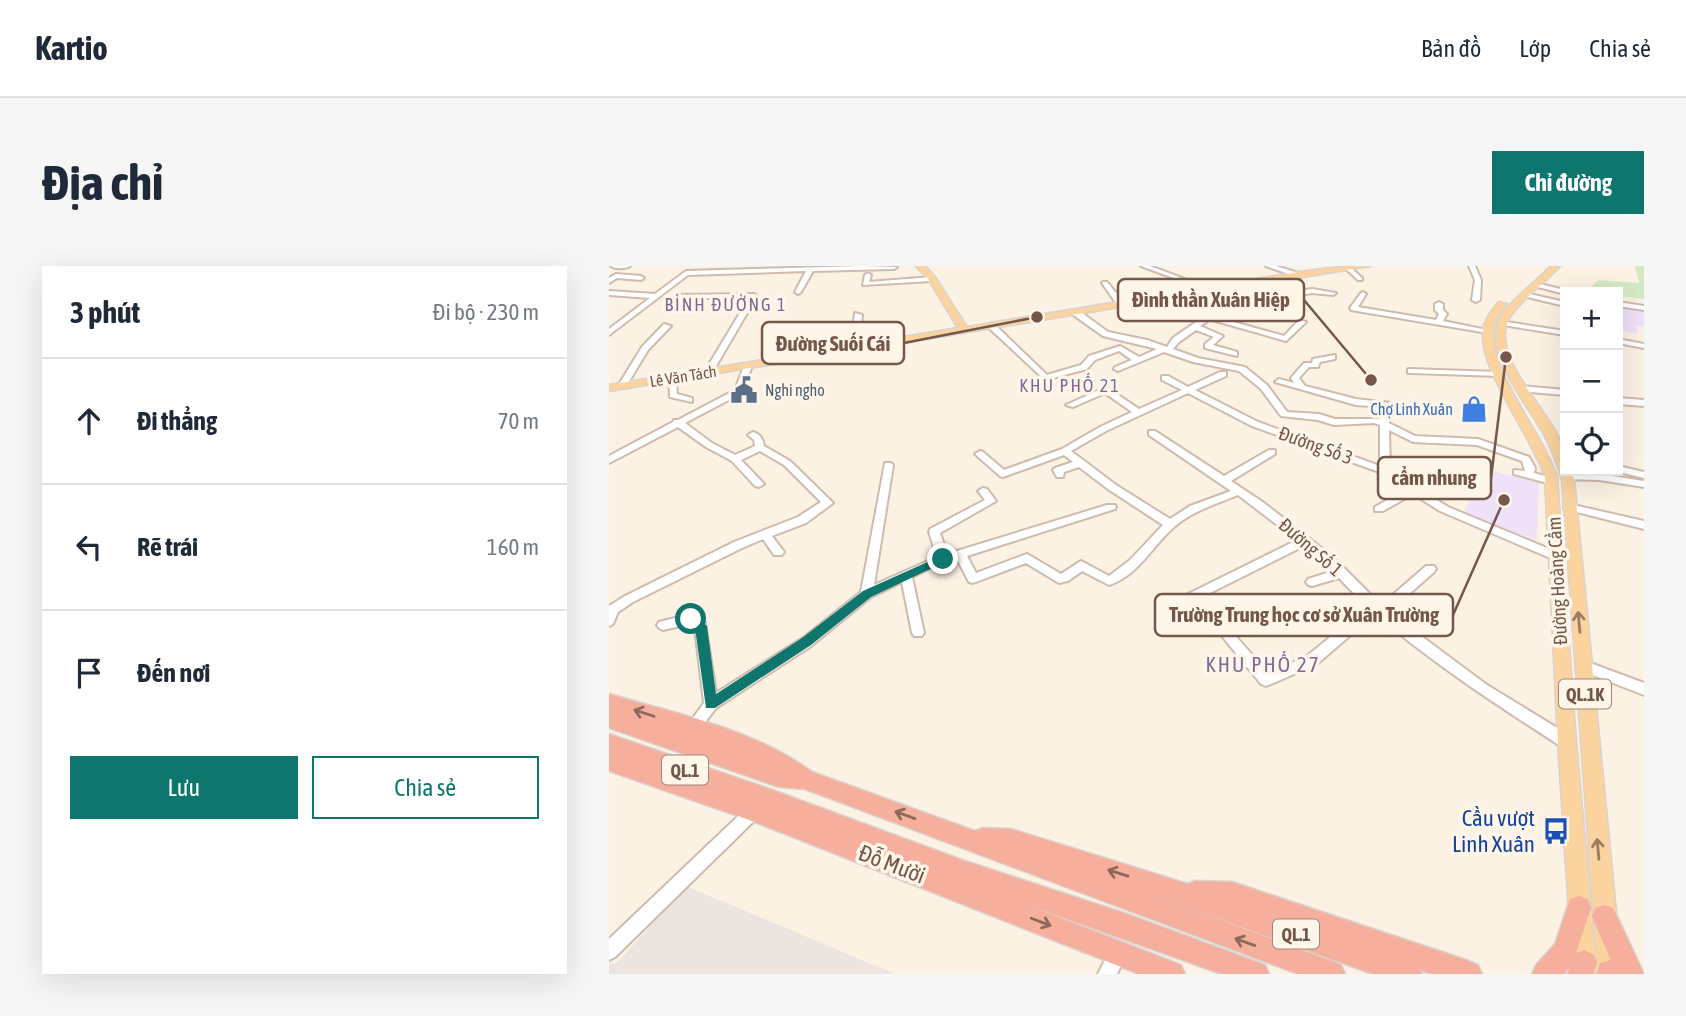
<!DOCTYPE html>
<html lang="vi">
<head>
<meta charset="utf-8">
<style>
	body { margin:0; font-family:"Asap Condensed",sans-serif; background:#f6f6f7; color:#1f2937 }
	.controls { position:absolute; right:21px; top:21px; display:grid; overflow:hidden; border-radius:0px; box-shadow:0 7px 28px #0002 }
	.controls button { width:63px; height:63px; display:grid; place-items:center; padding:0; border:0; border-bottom:2px solid #e0e1e3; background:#fff; color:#1f2937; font:35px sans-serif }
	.stop { position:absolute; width:21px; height:21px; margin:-16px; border:5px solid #0f766e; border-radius:50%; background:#fff }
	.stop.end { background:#0f766e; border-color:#fff; box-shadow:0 2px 7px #0008 }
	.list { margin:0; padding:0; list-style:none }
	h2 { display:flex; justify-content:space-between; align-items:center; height:91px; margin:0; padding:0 28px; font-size:30px }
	h2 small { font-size:23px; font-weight:400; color:#747a83 }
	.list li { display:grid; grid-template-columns:46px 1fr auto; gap:21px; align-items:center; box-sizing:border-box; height:126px; padding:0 28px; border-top:2px solid #e0e1e3 }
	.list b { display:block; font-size:26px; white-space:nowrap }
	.list em { font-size:23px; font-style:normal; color:#747a83 }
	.actions { display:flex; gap:14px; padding:21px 28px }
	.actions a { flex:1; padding:16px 0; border:2px solid #0f766e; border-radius:0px; text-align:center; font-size:24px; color:#0f766e }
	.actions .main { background:#0f766e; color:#fff }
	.icon { flex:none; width:38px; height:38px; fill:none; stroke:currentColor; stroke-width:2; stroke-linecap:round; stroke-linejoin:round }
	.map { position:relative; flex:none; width:1035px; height:708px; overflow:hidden; border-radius:0px }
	header { display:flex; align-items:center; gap:42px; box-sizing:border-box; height:98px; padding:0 35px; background:#fff; border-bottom:2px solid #e0e1e3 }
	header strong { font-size:33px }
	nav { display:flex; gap:38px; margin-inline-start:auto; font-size:24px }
	.intro { display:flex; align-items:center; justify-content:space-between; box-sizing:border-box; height:168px; padding:0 42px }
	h1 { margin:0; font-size:49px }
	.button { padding:18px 32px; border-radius:0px; background:#0f766e; color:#fff; font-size:24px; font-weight:700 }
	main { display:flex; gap:42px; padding:0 42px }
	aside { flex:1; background:#fff; border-radius:0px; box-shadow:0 7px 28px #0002 }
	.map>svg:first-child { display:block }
	.industrial { fill:#ece4df }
	.education { fill:#efe1f8 }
	.green { fill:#d4e9c3 }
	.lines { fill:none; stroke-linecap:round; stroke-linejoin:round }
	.minor-casing { stroke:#cfbbae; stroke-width:4 }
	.major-casing { stroke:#dbd3d0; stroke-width:3 }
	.highway-casing { stroke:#dbd3d0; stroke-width:3 }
	.minor { fill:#fff; fill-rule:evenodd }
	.major { fill:#fad39e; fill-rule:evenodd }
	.highway { fill:#f5af9c; fill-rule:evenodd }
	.oneway { stroke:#9c7c63 }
	.oneway2 { stroke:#8e695a }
	.route { fill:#0f766e }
	.labels { text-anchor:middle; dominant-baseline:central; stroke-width:7; stroke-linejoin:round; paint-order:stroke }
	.far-street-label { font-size:16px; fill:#74574a; stroke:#fff6ea }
	.far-service-label { font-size:16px; fill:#4e5e75; stroke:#fff6ea; text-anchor:start }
	.far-shop-label { font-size:16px; fill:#366cbe; stroke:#fff6ea; text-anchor:end }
	.far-neighbourhood-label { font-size:18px; letter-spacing:2px; fill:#846697; stroke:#fff6ea }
	.shield { fill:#fff6ea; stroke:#9e877a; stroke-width:2 }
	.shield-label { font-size:18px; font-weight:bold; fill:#74574a }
	.street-label { font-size:19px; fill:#74574a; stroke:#fff6ea }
	.neighbourhood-label { font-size:21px; letter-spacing:2px; fill:#846697; stroke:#fff6ea }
	.near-transit-label { font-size:23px; fill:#164399; stroke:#fff6ea; text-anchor:end }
	.near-street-label { font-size:23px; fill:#74574a; stroke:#fff6ea }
	.leader { fill:none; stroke:#74574a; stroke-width:2.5 }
	.callout-dot { fill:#74574a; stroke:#fff6ea; stroke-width:2.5 }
	.callout { fill:#fff6ea; stroke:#74574a; stroke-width:2.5 }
	.callout-label { font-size:21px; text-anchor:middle; font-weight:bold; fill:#74574a }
</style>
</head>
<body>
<header>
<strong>Kartio</strong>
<nav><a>Bản đồ</a><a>Lớp</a><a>Chia sẻ</a></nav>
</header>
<div class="intro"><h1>Địa chỉ</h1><a class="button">Chỉ đường</a></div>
<main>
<aside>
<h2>3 phút<small>Đi bộ · 230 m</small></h2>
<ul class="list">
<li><svg class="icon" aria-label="ahead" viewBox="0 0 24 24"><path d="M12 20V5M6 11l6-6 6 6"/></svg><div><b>Đi thẳng</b></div><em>70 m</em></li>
<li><svg class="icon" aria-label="left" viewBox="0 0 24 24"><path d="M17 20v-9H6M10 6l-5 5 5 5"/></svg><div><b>Rẽ trái</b></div><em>160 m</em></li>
<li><svg class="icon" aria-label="arrive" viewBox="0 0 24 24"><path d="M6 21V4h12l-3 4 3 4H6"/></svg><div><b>Đến nơi</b></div></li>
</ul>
<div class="actions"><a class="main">Lưu</a><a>Chia sẻ</a></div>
</aside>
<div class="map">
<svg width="1035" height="708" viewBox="0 0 1035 708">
	<rect width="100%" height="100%" fill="#fcf2e4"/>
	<path class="industrial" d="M77,620L286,708H0V696L7,698Z"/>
	<path class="education" d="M1009,40L1035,44V61L1028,60L1029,68L1013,65V54L1009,53Z
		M869,201L930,217L928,274L855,250Z"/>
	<path class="green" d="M1026,0H1035V33L1009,30V26H977L989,14L1030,17Z"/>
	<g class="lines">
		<defs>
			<path id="minor" d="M2,0H21C17,3 6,3 2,0Z
				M252,0L288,1L285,3L204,5L192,26L189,28L186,26L197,5L79,9L0,69V63L41,32L0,29V25L46,28L77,5Z
				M532,0H541L605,24L600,25Z
				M657,0H667L692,8V10H687L684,26L703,23L727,27L724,29L703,27L684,30L680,52L673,54L682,9Z
				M860,0H866L872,14L871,34L867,36L863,34L866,14Z
				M737,1H741L753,12V14H749L737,3Z
				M259,7L262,9L260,16L323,11L326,13L323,15L254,19L256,9Z
				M7,8L32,10L35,12L32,14L8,12L0,17V12Z
				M494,16H498L517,39L516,41H510L493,17Z
				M927,17L960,25L961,26L956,28L925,20V18Z
				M629,18H633L661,41L662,50H656L655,44L629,20Z
				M754,26L757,28L749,41L827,54L830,48L826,44V38L830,36L834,38V44L838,48L834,55L883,65L879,67L742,44L741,42L752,27Z
				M916,27L956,36V40L914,30V28Z
				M68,29L145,28L148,30L103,107L96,105L140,32H66L65,31Z
				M538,32L675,70L690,54L697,56L677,75L536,35L534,34Z
				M1009,36L1035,40V44L1009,40Z
				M463,44H469L499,66L538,74L558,81L564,72L590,54H596L597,56L591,60L614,70L604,79L628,86V90L596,82V78L605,71L587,64L570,76L564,83L589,92L636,101L658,119L678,146L710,148L726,153H771L774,141L747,139L666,116L670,113L685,117L682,112L695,97H703L704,93L726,89V93L711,96L709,101H700L690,112L696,120L747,133L782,137L780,157L806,170L869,173L920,191L926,202L925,207L946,213V217L942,218L905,208V204L916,205L913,195L868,179L804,176L780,164L781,204L839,241L950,287L952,290L950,293L946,294L831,245L804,228L774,245H766V241L797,223L773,207L643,160L579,127L497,165L462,185L507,219L561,253L581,240L622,225L540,169V165H546L615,210L660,184H666V188L622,215L655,237L724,291L772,339L817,300H825L827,303L825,306L780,346L878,419L963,471L965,476L963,481L958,482L953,481C888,439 825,398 766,348L708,398L662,418L657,420L652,418L608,364L606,361L608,358H616L659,407L698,390L758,341L730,312L703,320L699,319L697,316L699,313L724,305L695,280L571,342H563L561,339L563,336L688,274L629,229C607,238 583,245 565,261C543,280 530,309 500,319L473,305L459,315L450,317L417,297L364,317L360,316L348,293L325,300L303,311L315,367L313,370H305L303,367L293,316L262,331L202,380L107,442L88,467L83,469L78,467L76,463L95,437L86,362L80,358L54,364L50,362L48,359L50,356L82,348L96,357L107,427L194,372L252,326L276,197H282L284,199L265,319L328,291L320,266L321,263L376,234L369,225L374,222L378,223L387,235L331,267L338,288L498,239H506L507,241L506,243L358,290L367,307L418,288L452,308L472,295L500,310L521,294L554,259L499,223L470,201L455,206L454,211H448L444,204L446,202L464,196L455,189L394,211L391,210L366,188L371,185L374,186L395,204L453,183L491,161L523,146L496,127L464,141L457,139L497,121L530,143L573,124L553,114V110H559L579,121L611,106H617V110L586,124L649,156L771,200V159L765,157L725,159L709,154L672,150L652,123L630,105L584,96L555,86L509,105L505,103L506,101L523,94L510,85L486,94L478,103L436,114L378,60L385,58L438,109L472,99L480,90L511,80L530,91L548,83L494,70L463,48Z
				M246,47L253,49L250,81L246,83L242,81Z
				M891,55L956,65V69L894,59H891Z
				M55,58L62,60L39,84L16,122H10L9,120L33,81Z
				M1009,73L1035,78V82L1009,77Z
				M136,98L143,100L133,127L76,157L103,177L126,189L146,180L145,174L139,169L144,166C151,168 154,173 155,180L181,195L224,237L197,257L163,270L175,286L173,289H165L154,273L133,282L24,336L9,346L4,358L0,360V340L16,330L125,276L189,251L212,236L175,199L151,185L132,194L155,218L150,221L146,220L123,195L97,181L69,161L0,197V190L64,156L65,154H69L126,124Z
				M799,103L890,106L894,108L890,110L802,107H799Z
				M60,109L67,111L68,128L83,132V136L61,131Z
				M912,120L956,124V129L909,125L908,123Z
				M1009,132L1035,134V140L1009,138Z
				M1009,200L1035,206V212L1006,205H1009Z
				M958,208H990L1035,215V221L990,214L954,213L953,211Z
				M960,238L1035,255V263L956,243L955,241Z
				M973,394L1035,417V429L968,403L967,399L968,395Z
				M148,535L153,537L156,542L153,547L6,691L0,694V673L143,537Z
				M509,677L515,680L518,686L508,708H489L503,680Z"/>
			<path id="major" d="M307,0H316L326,11L358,61L690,6L738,0H761L0,125V119L349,62L320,14Z
				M942,0H951C937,16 912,33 901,51C876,91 950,152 956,188C957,193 956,200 956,205H963L965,214L1013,708H989L953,214C948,198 943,183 935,168C919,140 872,84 892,50C900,36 930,13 942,0Z
				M890,36L898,38C891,46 884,56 884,67C884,112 933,166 948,211L967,476L988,708H964L949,476L936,211C923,170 870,104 874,65C875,54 883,44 890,36Z"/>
			<path id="highway" d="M0,428C68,448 145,463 203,506L366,565L374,562L402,563L579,618L586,615L623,616L860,695L869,699L873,708H822L811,704L813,708H764L556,634L723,695L732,699L736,708H689L196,523L170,521L0,462Z
				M0,468L158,522L353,594L518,648L656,699L660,708H613L418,639L572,699L576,708H530L146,556L0,505Z
				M970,630L979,633L982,642L967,687L975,684L984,688L988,697L984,708H958L961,700L955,708H923L927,699L946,678L961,633Z
				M995,639L1004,642L1035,708H988L991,697L1002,694L983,651L986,642Z"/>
		</defs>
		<use href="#minor" class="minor-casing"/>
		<use href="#major" class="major-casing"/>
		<use href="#highway" class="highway-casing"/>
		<use href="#minor" class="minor"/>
		<use href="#major" class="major"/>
		<use href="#highway" class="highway"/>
	</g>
	<defs><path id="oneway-shaft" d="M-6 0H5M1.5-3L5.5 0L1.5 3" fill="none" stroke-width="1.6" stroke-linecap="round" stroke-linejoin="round" transform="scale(1.75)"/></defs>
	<g class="oneway">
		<use href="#oneway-shaft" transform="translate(970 356) rotate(-95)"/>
		<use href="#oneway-shaft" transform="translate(989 583) rotate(-95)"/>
	</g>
	<g class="oneway2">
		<use href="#oneway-shaft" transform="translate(35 447) rotate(-162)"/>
		<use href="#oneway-shaft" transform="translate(296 549) rotate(-160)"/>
		<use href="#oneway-shaft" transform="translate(509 607) rotate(-163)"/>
		<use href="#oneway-shaft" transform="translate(432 656) rotate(21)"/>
		<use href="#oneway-shaft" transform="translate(636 676) rotate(-160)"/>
	</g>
	<path class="route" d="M334,289L339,293L338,295L262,331L202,379L106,442H97L86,362L78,356V350H86L98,360L107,428L193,372L254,325Z"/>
	<defs>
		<symbol id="civic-bare" viewBox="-9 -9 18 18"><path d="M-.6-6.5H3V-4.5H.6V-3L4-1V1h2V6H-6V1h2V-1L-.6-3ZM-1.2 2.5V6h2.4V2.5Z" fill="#5c6f8a" stroke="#fff6ea" stroke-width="2.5" paint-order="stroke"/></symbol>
		<symbol id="shop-bare" viewBox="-9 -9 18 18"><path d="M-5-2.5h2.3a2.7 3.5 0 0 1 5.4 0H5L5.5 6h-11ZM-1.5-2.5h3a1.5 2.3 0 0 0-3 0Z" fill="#3f7fe0" stroke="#fff6ea" stroke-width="2.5" paint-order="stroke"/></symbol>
		<symbol id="bus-bare" viewBox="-9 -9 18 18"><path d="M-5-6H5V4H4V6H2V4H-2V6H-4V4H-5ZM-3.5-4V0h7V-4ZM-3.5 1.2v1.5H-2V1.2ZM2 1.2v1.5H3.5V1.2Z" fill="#1a4fb4" stroke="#fff6ea" stroke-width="2.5" paint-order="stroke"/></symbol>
	</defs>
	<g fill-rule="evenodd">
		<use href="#civic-bare" x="116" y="105" width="38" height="38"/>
		<use href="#shop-bare" x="846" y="124" width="38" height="38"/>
		<use href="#bus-bare" x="928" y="546" width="38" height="38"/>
	</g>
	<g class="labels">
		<g class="far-street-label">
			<text transform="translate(74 110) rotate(-9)">Lê Văn Tách</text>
		</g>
		<g class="far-service-label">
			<text x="156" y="124">Nghi ngho</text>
		</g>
		<g class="far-shop-label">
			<text x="844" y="143">Chợ Linh Xuân</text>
		</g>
		<g class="far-neighbourhood-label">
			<text x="117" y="38">BÌNH ĐƯỜNG 1</text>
			<text x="461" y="119">KHU PHỐ 21</text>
		</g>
		<g class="shield">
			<rect x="950" y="413.5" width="52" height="29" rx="5"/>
			<rect x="53" y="489.5" width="46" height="29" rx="5"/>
			<rect x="664" y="653.5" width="46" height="29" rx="5"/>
		</g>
		<g class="shield-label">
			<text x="976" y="428">QL.1K</text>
			<text x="76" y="504">QL.1</text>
			<text x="687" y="668">QL.1</text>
		</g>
		<g class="street-label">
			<text transform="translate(707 179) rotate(20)">Đường Số 3</text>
			<text transform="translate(702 281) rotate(41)">Đường Số 1</text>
			<text transform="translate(948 315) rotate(-93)">Đường Hoàng Cầm</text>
		</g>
		<g class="neighbourhood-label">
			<text x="654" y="398">KHU PHỐ 27</text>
		</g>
		<g class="near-transit-label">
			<text x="926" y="552">Cầu vượt<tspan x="926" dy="26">Linh Xuân</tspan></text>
		</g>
		<g class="near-street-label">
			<text transform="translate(283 598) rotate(21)">Đỗ Mười</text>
		</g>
	</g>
	<path class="leader" d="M762 114L695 34M428 51L295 77M897 91L882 212M895 234L844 349"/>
	<g class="callout-dot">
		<circle cx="762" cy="114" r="7"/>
		<circle cx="428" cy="51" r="7"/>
		<circle cx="897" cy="91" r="7"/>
		<circle cx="895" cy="234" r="7"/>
	</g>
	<g class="callout">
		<rect x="509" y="13" width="186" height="42" rx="7"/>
		<rect x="153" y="56" width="142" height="42" rx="7"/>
		<rect x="769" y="191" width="113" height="42" rx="7"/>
		<rect x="546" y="328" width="298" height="42" rx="7"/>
	</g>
	<g class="callout-label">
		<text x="602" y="41">Đình thần Xuân Hiệp</text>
		<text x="224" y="85">Đường Suối Cái</text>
		<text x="825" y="219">cẩm nhung</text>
		<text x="695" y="356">Trường Trung học cơ sở Xuân Trường</text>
	</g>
</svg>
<div class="controls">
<button>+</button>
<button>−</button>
<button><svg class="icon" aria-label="locate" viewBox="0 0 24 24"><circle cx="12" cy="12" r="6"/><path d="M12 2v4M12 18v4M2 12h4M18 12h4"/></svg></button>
</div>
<div class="stop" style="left:82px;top:353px"></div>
<div class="stop end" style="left:334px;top:293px"></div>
</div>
</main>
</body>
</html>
